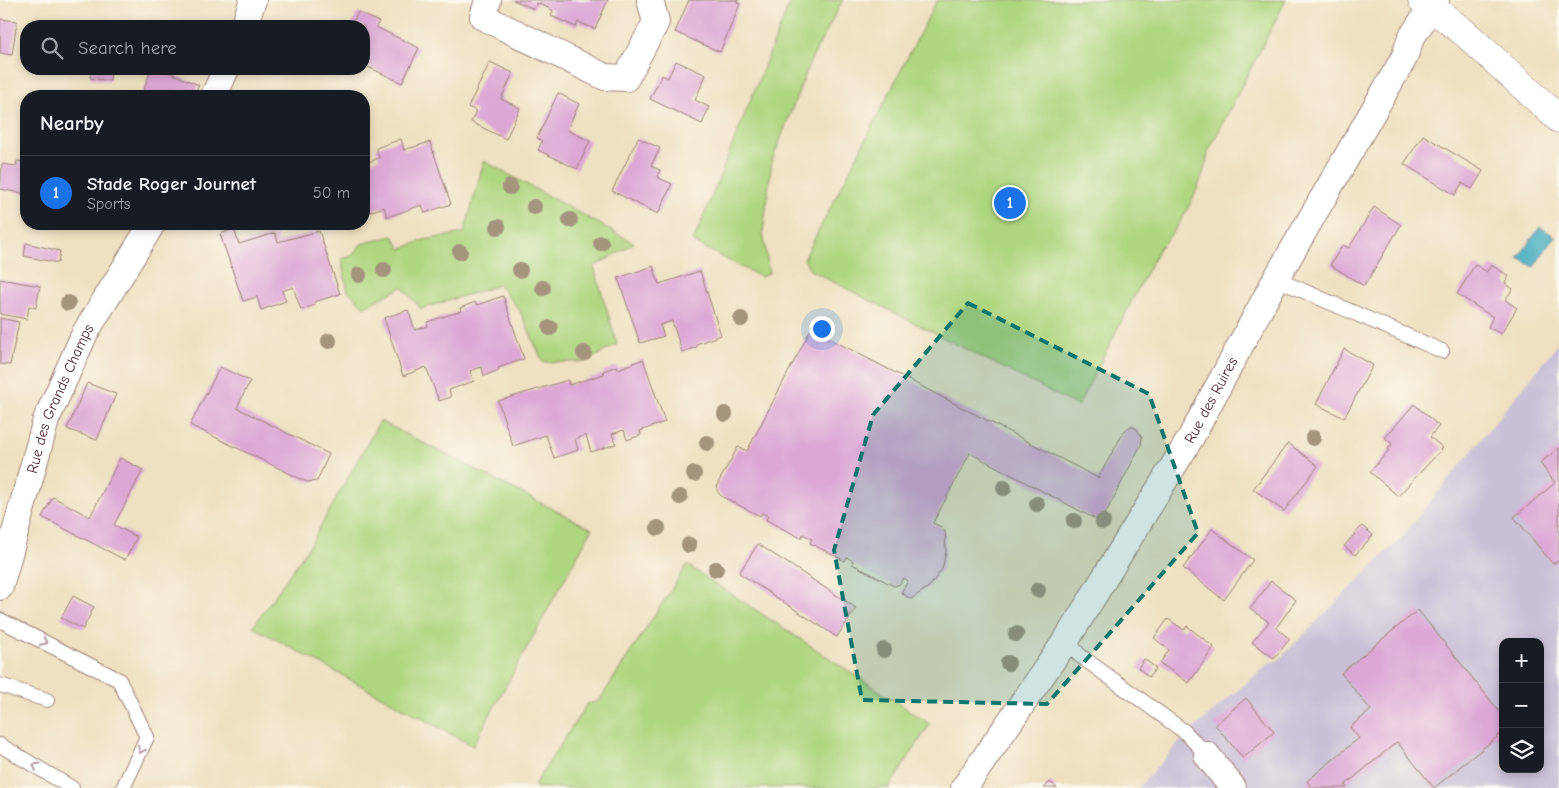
<!DOCTYPE html>
<html lang="en">
<head>
<meta charset="utf-8">
<style>
	body { margin:0; font-family:"Comic Neue",sans-serif; background:#20242c; color:#f1f3f6 }
	.controls { position:absolute; right:15px; bottom:15px; display:grid; overflow:hidden; border-radius:10px; box-shadow:0 2px 8px #0003 }
	.controls button { width:45px; height:45px; display:grid; place-items:center; padding:0; border:0; border-bottom:1px solid #363941; background:#171b24; color:#f1f3f6; font:25px sans-serif }
	.you { position:absolute; left:821px; top:328px; width:18px; height:18px; margin:-12px; border:4px solid #fff; border-radius:50%; background:#1a73e8; box-shadow:0 0 0 8px #1a73e833 }
	.badge { display:grid; place-items:center; width:32px; height:32px; border-radius:50%; background:#1a73e8; color:#fff; font-size:16px; font-weight:700 }
	.pin { position:absolute; translate:-50% -50%; border:2px solid #fff; box-shadow:0 1px 5px #0006 }
	.list { margin:0; padding:0; list-style:none }
	h2 { display:flex; justify-content:space-between; align-items:center; height:65px; margin:0; padding:0 20px; font-size:21px }
	h2 small { font-size:16px; font-weight:400; color:#9ea1a6 }
	.list li { display:grid; grid-template-columns:32px 1fr auto; gap:15px; align-items:center; box-sizing:border-box; height:75px; padding:0 20px; border-top:1px solid #363941 }
	.list b { display:block; font-size:19px; white-space:nowrap }
	.list p { margin:0; font-size:16px; white-space:nowrap; color:#9ea1a6 }
	.list em { font-size:16px; font-style:normal; color:#9ea1a6 }
	.icon { flex:none; width:28px; height:28px; fill:none; stroke:currentColor; stroke-width:2; stroke-linecap:round; stroke-linejoin:round }
	.map { position:relative; flex:none; width:1559px; height:788px; overflow:hidden }
	.search { position:absolute; background:#171b24; box-shadow:0 2px 8px #0003; left:20px; top:20px; width:350px; height:55px; display:flex; align-items:center; gap:12px; box-sizing:border-box; padding:0 18px; border-radius:20px; color:#9ea1a6; font-size:19px }
	.panel { position:absolute; background:#171b24; box-shadow:0 2px 8px #0003; left:20px; top:90px; width:350px; height:140px; border-radius:20px }
	.map>svg:first-child { display:block }
	.industrial { fill:#c9bfd7; fill-rule:evenodd }
	.green { fill:#aed57f; stroke:#7c7a55 }
	.water { fill:#3da9bd; stroke:#446474 }
	.building { fill:#dca7d5 }
	.lines { fill:none; stroke-linecap:round; stroke-linejoin:round }
	.lane-casing { stroke:#9c8076; stroke-width:16 }
	.street-casing { stroke:#9c8076; stroke-width:28 }
	.secondary-casing { stroke:#9c8076; stroke-width:29 }
	.lane { stroke:#fff; stroke-width:14 }
	.street { stroke:#fff; stroke-width:26 }
	.secondary { stroke:#fff; stroke-width:28 }
	.tree { fill:#a4947c }
	.oneway { stroke:#ae9aa0 }
	.marked { fill:#0f766e; fill-opacity:0.2; stroke:#0f766e; stroke-width:4; stroke-dasharray:10 6; stroke-linejoin:round }
	.labels { text-anchor:middle; dominant-baseline:central; stroke-width:4.5; stroke-linejoin:round; paint-order:stroke }
	.street-label { font-size:15px; fill:#4a1f2b; stroke:#fbf7ec }
</style>
</head>
<body>
<div class="map">
<svg width="1559" height="788" viewBox="0 0 1559 788">
	<rect width="100%" height="100%" fill="#fbf7ec"/>
	<filter id="ink" filterUnits="userSpaceOnUse"><feTurbulence type="fractalNoise" baseFrequency=".02" numOctaves="2"/><feDisplacementMap in="SourceGraphic" scale="10" xChannelSelector="R" yChannelSelector="G"/><feConvolveMatrix kernelMatrix="1 2 1 2 8 2 1 2 1" color-interpolation-filters="sRGB"/></filter>
	<filter id="wash" filterUnits="userSpaceOnUse"><feTurbulence type="fractalNoise" baseFrequency=".0096" numOctaves="4" result="noise"/><feDisplacementMap in="SourceGraphic" scale="20" xChannelSelector="R" yChannelSelector="G"/><feGaussianBlur stdDeviation="1.12" result="paint"/><feColorMatrix in="noise" values="0 0 0 0 0 0 0 0 0 0 0 0 0 0 0 0 0 1.4 0 .05"/><feComposite in="paint" operator="in"/></filter>
	<g filter="url(#wash)">
		<rect width="100%" height="100%" fill="#eee0c0"/>
		<path class="industrial" d="M1559,343V788H1138L1184,737L1270,662L1277,661L1400,539ZM1503,642H1540V769H1503Z"/>
		<path class="green" d="M791,0H843L810,62L772,161L763,232L769,273L761,277L693,242Z
			M937,0H1286L1208,152C1204,182 1181,228 1159,248L1078,406L810,270L804,259Z
			M484,161L634,243L594,267L617,344L586,362H543L520,311L499,285L421,309L402,287L364,307L348,291L341,259L352,256L361,244L393,236L401,249L424,240L464,233Z
			M380,421L592,529L473,746L253,627L310,545Z
			M687,565L930,724L889,788H536L535,784L587,704L599,701Z"/>
		<path class="water" d="M1540,227L1555,236L1534,267L1518,258Z"/>
		<g id="blocks">
			<path class="building" d="M513,0H608L595,29L578,22L576,27L551,16L553,10L537,3L534,9Z
				M689,0H738L737,2L740,4L720,52L675,32Z
				M358,12L379,22L376,27L419,48L402,83L364,65V26H351Z
				M0,19L17,21L12,55L0,53Z
				M676,61L706,75L695,100L709,107L702,124L650,99L662,75L668,78Z
				M490,62L513,73L501,99L520,108L506,139L471,122L476,111L468,107Z
				M92,69H111L110,81L90,78Z
				M151,69H161L199,85L194,96L142,95Z
				M558,93L579,104L567,130L590,141L577,169L538,150L542,141L537,138Z
				M1423,135L1483,171L1472,189L1462,183L1455,195L1404,164Z
				M638,138L660,148L651,166L660,170L657,177L672,184L658,214L612,191Z
				M401,139L404,150L430,142L451,204L425,213L422,205L387,217L384,207L364,214V148L369,162L379,158L376,148Z
				M17,161L26,162V194L0,189L2,164L16,166Z
				M1374,207L1401,225L1364,286L1330,265L1343,245L1349,248Z
				M234,229L239,244L275,233L278,242L319,231L340,294L314,302L315,305L301,310L293,287L282,291L286,301L261,310L257,297L243,301L220,234Z
				M26,243L60,251L58,263L24,256Z
				M1475,265L1487,272L1491,265L1509,276L1505,283L1513,289L1505,300L1517,308L1501,334L1488,327L1493,317L1457,294Z
				M653,266L659,284L700,271L721,335L696,344L697,347L682,352L672,321L660,325L664,336L640,343L618,278Z
				M0,279L40,286L36,308L29,306L27,319L0,314Z
				M503,296L524,359L498,368L499,370L484,376L482,367L470,371L474,381L449,390L451,397L439,401L426,367L403,376L384,318L408,310L415,330L428,326L427,322L461,311L460,308L475,302L477,305Z
				M0,318L19,322L10,365L0,364Z
				M811,329L1098,478L1125,430L1131,426L1137,429L1142,437L1141,445L1101,522L970,453L933,523L943,528L945,532L946,552L942,569L930,586L911,599L901,593L908,581L906,579L903,578L900,584L894,586L852,564L853,561L847,557L845,561L810,543L812,539L803,534L801,538L766,520L768,516L762,513L760,516L721,496L717,491L718,483L738,447L747,451Z
				M1344,349L1373,365L1344,418L1316,404Z
				M643,359L665,422L640,431L641,435L627,440L624,430L612,434L616,444L591,452L586,435L575,439L578,450L554,458L546,435L513,446L498,401L568,380L569,385L604,374L603,371L617,366L618,369Z
				M220,367L250,381L237,408L329,454L317,481L307,482L190,425Z
				M87,383L116,394L97,440L67,429Z
				M1414,404L1439,426L1430,437L1443,448L1398,496L1370,472L1389,450L1388,449L1392,444L1385,438Z
				M1288,443L1318,466L1284,511L1253,489Z
				M1559,448V560L1553,564L1514,517L1555,483L1540,463Z
				M120,458L143,470L114,525L137,537L125,560L42,517L53,497L90,517Z
				M1362,526L1373,535L1355,555L1344,546Z
				M1212,529L1253,560L1224,600L1183,568Z
				M758,544L856,608L837,637L739,573Z
				M1271,581L1296,600L1276,628L1290,639L1274,658L1252,642L1269,622L1250,609Z
				M73,596L94,607L83,629L61,618Z
				M1418,610L1503,716V732L1434,788L1397,742L1345,785L1347,788H1312L1307,781L1359,738L1350,727L1371,710L1341,673Z
				M1168,619L1184,630L1187,626L1214,647L1189,683L1160,663L1169,650L1154,638Z
				M1144,659L1156,668L1149,677L1138,668Z
				M1246,698L1274,732L1243,758L1215,725Z
				M1050,782L1057,788H1044Z"/>
		</g>
	</g>
	<g filter="url(#ink)">
		<use href="#blocks" fill-opacity="0" stroke="#9c8076" stroke-width="1"/>
		<g class="lines">
			<defs>
				<path id="lane" d="M1276,279L1442,351
					M0,620L119,680L147,737L123,788
					M1067,639L1079,655L1185,732L1207,755
					M0,685L47,700
					M0,745L72,788"/>
				<g id="street">
					<path d="M488,0L483,17L605,77L626,78L656,22L650,0"/>
					<path d="M244,26L253,0"/>
					<path d="M214,96L226,69"/>
					<path id="s1" d="M0,587L46,420L85,333L152,224"/>
					<path d="M1207,755L1233,788"/>
					<path id="s2" d="M964,788L1067,639L1190,439L1276,279L1404,58L1411,38L1436,0"/>
				</g>
				<path id="secondary" d="M1422,0L1466,34L1559,119"/>
			</defs>
			<use href="#lane" class="lane-casing"/>
			<use href="#street" class="street-casing"/>
			<use href="#secondary" class="secondary-casing"/>
			<use href="#lane" class="lane"/>
			<use href="#street" class="street"/>
			<use href="#secondary" class="secondary"/>
		</g>
		<g class="tree">
			<circle cx="510" cy="187" r="8"/>
			<circle cx="534" cy="207" r="8"/>
			<circle cx="570" cy="220" r="8"/>
			<circle cx="498" cy="227" r="8"/>
			<circle cx="601" cy="243" r="8"/>
			<circle cx="460" cy="252" r="8"/>
			<circle cx="384" cy="270" r="8"/>
			<circle cx="520" cy="270" r="8"/>
			<circle cx="359" cy="275" r="8"/>
			<circle cx="543" cy="288" r="8"/>
			<circle cx="68" cy="303" r="8"/>
			<circle cx="741" cy="319" r="8"/>
			<circle cx="550" cy="328" r="8"/>
			<circle cx="329" cy="341" r="8"/>
			<circle cx="584" cy="353" r="8"/>
			<circle cx="725" cy="414" r="8"/>
			<circle cx="1313" cy="438" r="8"/>
			<circle cx="707" cy="443" r="8"/>
			<circle cx="694" cy="474" r="8"/>
			<circle cx="1004" cy="488" r="8"/>
			<circle cx="680" cy="497" r="8"/>
			<circle cx="1037" cy="504" r="8"/>
			<circle cx="1074" cy="521" r="8"/>
			<circle cx="1103" cy="522" r="8"/>
			<circle cx="658" cy="528" r="8"/>
			<circle cx="689" cy="545" r="8"/>
			<circle cx="716" cy="569" r="8"/>
			<circle cx="1038" cy="590" r="8"/>
			<circle cx="1016" cy="634" r="8"/>
			<circle cx="884" cy="650" r="8"/>
			<circle cx="1008" cy="663" r="8"/>
		</g>
		<defs><path id="oneway-chevron" d="M-2-3.5L2.5 0L-2 3.5" fill="none" stroke-width="1.6" stroke-linecap="round" stroke-linejoin="round" transform="scale(1.25)"/></defs>
		<g class="oneway">
			<use href="#oneway-chevron" transform="translate(44 642) rotate(27)"/>
			<use href="#oneway-chevron" transform="translate(141 750) rotate(115)"/>
			<use href="#oneway-chevron" transform="translate(36 766) rotate(-149)"/>
		</g>
	</g>
	<path class="marked" d="M968,303L1149,394L1198,533L1047,704L862,700L834,550L873,415Z"/>
	<g class="labels">
		<g class="street-label">
			<text stroke="none"><textPath href="#s1" startOffset="198">Rue des Grands Champs</textPath></text>
			<text stroke="none"><textPath href="#s2" startOffset="460">Rue des Ruires</textPath></text>
		</g>
	</g>
</svg>
<div class="controls">
<button>+</button>
<button>−</button>
<button><svg class="icon" aria-label="layers" viewBox="0 0 24 24"><path d="M12 4l9 5-9 5-9-5zM3 14l9 5 9-5"/></svg></button>
</div>
<div class="you"></div>
<div class="pin badge" style="left:1010px;top:203px">1</div>
<div class="search"><svg class="icon" aria-label="search" viewBox="0 0 24 24"><circle cx="10" cy="10" r="6"/><path d="M15 15l6 6"/></svg>Search here</div>
<section class="panel">
<h2>Nearby<small></small></h2>
<ul class="list">
<li><span class="badge">1</span><div><b>Stade Roger Journet</b><p>Sports</p></div><em>50 m</em></li>
</ul>
</section>
</div>
</body>
</html>
